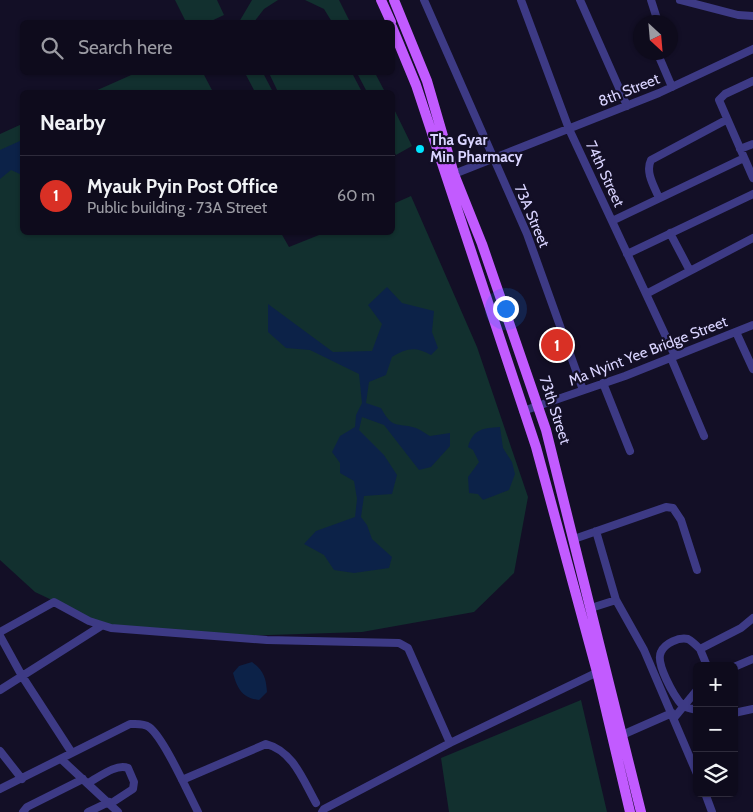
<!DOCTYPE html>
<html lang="en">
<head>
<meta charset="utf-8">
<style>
	body { margin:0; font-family:Cabin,sans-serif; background:#171425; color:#f1f3f6 }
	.controls { position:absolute; right:15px; bottom:15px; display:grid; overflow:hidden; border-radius:8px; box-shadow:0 1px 4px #0004 }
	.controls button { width:45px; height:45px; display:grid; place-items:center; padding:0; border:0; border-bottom:1px solid #2e2b3b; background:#0e0b1c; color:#f1f3f6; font:25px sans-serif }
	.compass { position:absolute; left:633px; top:15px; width:45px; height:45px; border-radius:50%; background:#0e0b1c; box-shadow:0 1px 4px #0004; rotate:154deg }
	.you { position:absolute; left:505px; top:308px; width:18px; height:18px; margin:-12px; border:4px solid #fff; border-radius:50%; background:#1a73e8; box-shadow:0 0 0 8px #1a73e833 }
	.badge { display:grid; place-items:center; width:32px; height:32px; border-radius:50%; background:#d93025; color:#fff; font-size:16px; font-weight:700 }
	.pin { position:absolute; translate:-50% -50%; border:2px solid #fff; box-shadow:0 1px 5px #0006 }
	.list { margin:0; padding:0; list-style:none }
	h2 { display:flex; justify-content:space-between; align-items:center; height:65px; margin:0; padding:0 20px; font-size:21px }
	h2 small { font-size:16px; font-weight:400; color:#9b9ba3 }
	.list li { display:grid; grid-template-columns:32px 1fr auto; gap:15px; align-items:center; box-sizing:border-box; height:80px; padding:0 20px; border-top:1px solid #2e2b3b }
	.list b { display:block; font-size:19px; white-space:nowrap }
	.list p { margin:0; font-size:16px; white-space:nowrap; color:#9b9ba3 }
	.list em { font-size:16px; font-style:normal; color:#9b9ba3 }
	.icon { flex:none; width:28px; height:28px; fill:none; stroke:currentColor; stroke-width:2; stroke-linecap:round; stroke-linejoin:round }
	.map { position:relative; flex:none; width:753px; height:812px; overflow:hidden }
	.search { position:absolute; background:#0e0b1c; box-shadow:0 1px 4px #0004; left:20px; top:20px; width:375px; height:55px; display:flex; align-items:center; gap:12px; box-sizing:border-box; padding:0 18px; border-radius:8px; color:#9b9ba3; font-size:19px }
	.panel { position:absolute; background:#0e0b1c; box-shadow:0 1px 4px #0004; left:20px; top:90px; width:375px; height:145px; border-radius:8px }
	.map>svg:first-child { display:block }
	.green { fill:#12302f }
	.water { fill:#0c2248 }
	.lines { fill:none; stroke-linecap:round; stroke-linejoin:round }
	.minor { stroke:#3d3a85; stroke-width:8 }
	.major { stroke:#c25bff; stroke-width:10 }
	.poi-dot { fill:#00e5ff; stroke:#130f26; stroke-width:2 }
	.labels { text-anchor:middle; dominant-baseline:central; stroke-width:4.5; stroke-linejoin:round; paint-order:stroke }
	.street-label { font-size:15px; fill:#d9d4ff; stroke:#130f26 }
	.poi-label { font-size:15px; font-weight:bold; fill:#d9d4ff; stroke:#130f26; text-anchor:start }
</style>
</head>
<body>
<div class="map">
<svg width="753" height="812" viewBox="0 0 753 812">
	<rect width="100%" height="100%" fill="#130f26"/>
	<path class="green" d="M175,0H217L224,15L209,22H186Z
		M252,0H278L264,9L254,22H239Z
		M305,0H339L350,22H332L324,9Z
		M138,72L203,73L213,92H93Z
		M245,73H263L273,92H255Z
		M269,73H352L362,92H278Z
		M357,73H375L385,92H367Z
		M393,107L412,146L396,155L393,149Z
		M22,124V232L281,233L289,247L324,233L392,232L393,204L411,196L477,347L528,497L514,573L474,612L362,632L234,636L111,628L35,592L0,560V134Z
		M581,700L607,812H449L441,758Z"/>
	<path class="water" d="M22,140V175L11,170L0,179V150Z
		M387,287L402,303L434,311L432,332L438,348L431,355C416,346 406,348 392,357L386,375L369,382L366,403L381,408C393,430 396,422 416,428C421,430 426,434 430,436L450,433V446L431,467L419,470L384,425L362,417L359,430L384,455L397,475L392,494L364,496L361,517L367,525L372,539L392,557L389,568L354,573L334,570L324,555L304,544L316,531L355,517L357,499L354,481L340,473V463L332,452L340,436L355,427L356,415L362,403L359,374L310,350L286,348L268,332V304L333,352L372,351L382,324L368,305Z
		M500,427L503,448L512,462L515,474L509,490L483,500L478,494L469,493L468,477L479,462L473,450L468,447C473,429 483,428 500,427Z
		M252,662C264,671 266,678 267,692L259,700C242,698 237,688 233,673L239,666Z"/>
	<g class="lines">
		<path class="minor" d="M424,0L527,234L583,390
			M521,0L569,129L675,356
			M580,0L627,106
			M651,0L658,22
			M680,0L738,15L753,16
			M657,52L672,87
			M753,81L725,94L719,100L753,178
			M740,149L753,144
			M454,174L659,93L753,49
			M659,198C654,186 645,172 651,160L726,120
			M612,221L744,158
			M670,233L690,271
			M627,254L753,194
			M646,294L753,238
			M736,332L753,369
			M671,358L704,436
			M603,383L630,451
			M523,411L625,376L753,325
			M596,531L616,600L644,650L697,774
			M574,539L666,507L673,508L681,520L697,570
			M591,608L616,600
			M0,632L54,602L89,621L111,628L267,640L399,643L408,648L450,743
			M0,636L22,676L72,753
			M700,649L707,666
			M734,667L753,659
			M0,690L101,626
			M697,710C692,709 686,708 682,705C674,696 655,663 661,652C665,643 679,637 688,639C692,641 697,646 700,649L741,628L753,618
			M734,713L753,709
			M674,718L697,690
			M622,735L672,713
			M0,751L22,779
			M61,759L118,812
			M182,780L266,744C293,751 303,780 316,803
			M88,783C98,778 116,763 128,768L134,782L133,789L110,804
			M0,789L130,724C137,724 143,723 149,727C164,738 188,793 198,812
			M705,793L712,812
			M23,812L27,807L83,779
			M88,812L109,802
			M322,812L324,809L450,743L602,670"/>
		<path class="major" d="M381,0L391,22
			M394,0L427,81L454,174L482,244L546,430L641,812
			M392,27L416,85L536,447L597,672L630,812"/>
	</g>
	<circle class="poi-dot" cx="420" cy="149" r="5"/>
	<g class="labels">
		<g class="street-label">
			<text transform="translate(629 90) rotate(-22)">8th Street</text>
			<text transform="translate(605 174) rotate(65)">74th Street</text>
			<text transform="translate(532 216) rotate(67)">73A Street</text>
			<text transform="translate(648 351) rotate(-21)">Ma Nyint Yee Bridge Street</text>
			<text transform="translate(555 410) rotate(72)">73th Street</text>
		</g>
		<g class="poi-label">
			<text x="430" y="140">Tha Gyar<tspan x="430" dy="17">Min Pharmacy</tspan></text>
		</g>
	</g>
</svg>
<div class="controls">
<button>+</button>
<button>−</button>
<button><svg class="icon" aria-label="layers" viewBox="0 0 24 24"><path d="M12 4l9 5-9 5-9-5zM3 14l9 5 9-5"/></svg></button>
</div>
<svg class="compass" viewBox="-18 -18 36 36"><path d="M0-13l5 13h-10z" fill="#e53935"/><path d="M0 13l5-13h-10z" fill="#9b9ba3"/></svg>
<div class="you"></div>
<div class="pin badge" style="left:557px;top:345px">1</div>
<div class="search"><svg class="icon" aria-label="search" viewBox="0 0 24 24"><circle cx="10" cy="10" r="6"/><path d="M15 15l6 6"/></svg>Search here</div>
<section class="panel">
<h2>Nearby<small></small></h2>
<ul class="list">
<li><span class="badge">1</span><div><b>Myauk Pyin Post Office</b><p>Public building · 73A Street</p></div><em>60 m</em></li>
</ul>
</section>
</div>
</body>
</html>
